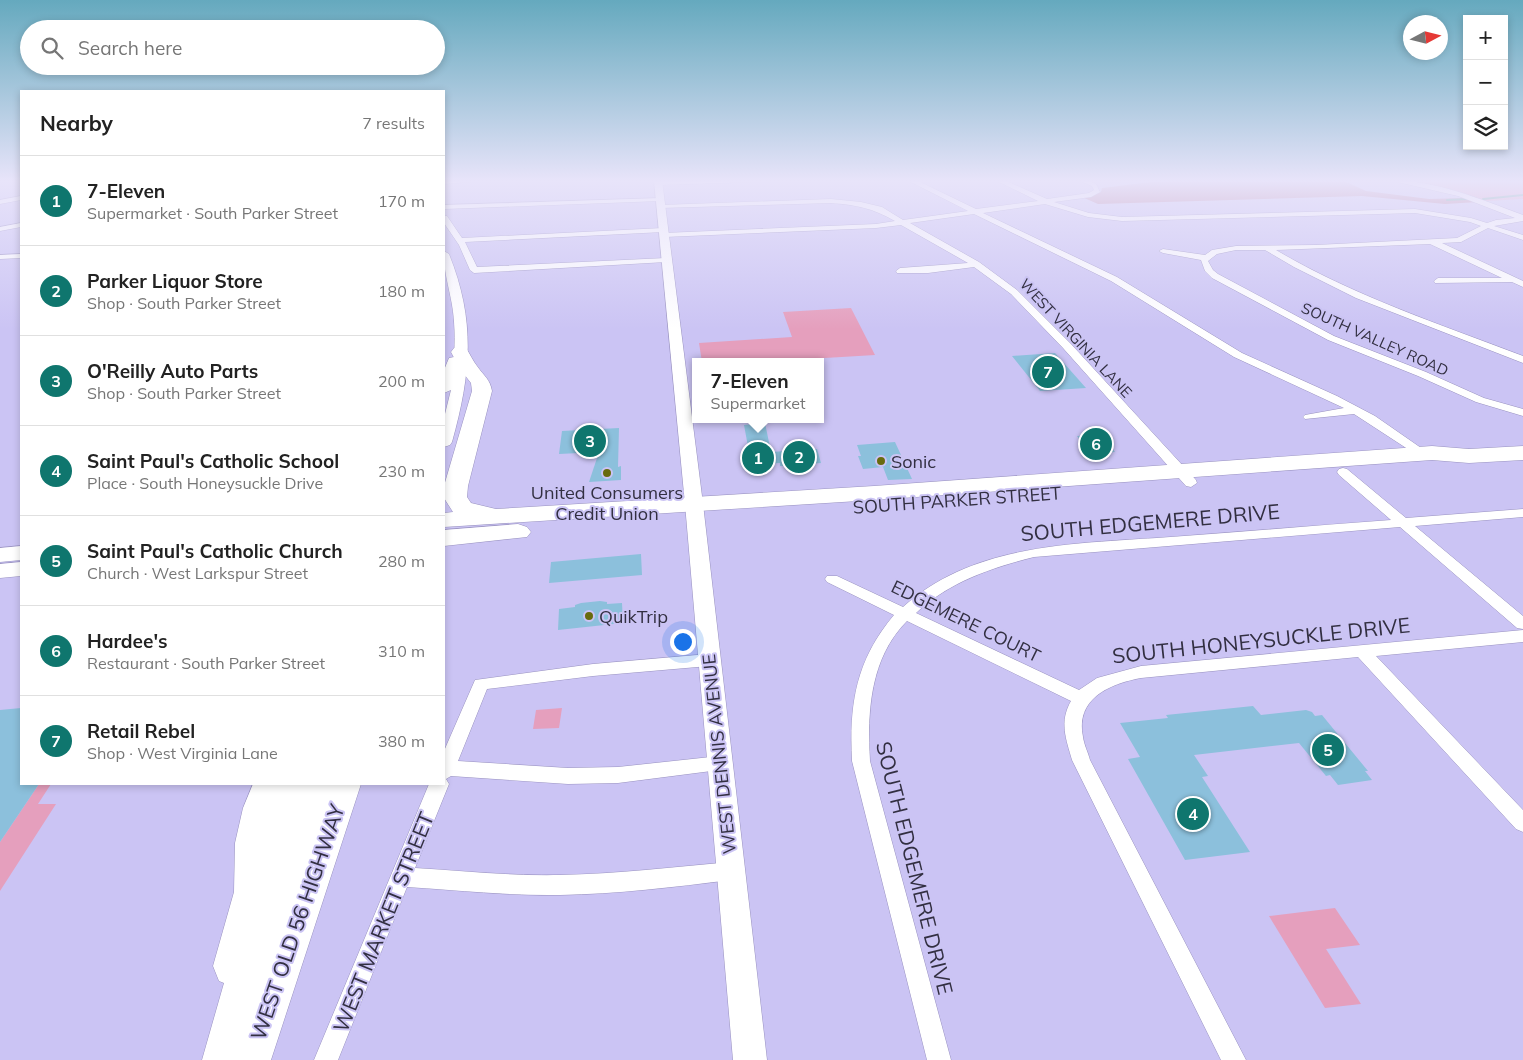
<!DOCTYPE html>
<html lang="en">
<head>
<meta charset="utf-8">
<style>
	body { margin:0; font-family:Mulish,sans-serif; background:#f6f6f6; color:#222 }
	.controls { position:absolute; right:15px; top:15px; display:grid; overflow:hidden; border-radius:0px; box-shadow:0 2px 8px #0003 }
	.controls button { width:45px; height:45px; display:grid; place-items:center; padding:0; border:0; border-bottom:1px solid #e0e0e0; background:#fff; color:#222; font:25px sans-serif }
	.compass { position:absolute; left:1403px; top:15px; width:45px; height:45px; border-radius:50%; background:#fff; box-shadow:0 2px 8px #0003; rotate:83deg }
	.you { position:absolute; left:682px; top:641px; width:18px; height:18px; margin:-12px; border:4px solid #fff; border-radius:50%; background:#1a73e8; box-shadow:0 0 0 8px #1a73e833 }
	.badge { display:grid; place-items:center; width:32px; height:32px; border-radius:50%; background:#0f766e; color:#fff; font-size:16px; font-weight:700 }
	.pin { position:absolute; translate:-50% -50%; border:2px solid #fff; box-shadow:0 1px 5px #0006 }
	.popup { position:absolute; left:692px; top:358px; width:132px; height:65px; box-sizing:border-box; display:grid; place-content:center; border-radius:0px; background:#fff; filter:drop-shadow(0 1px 4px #0005); font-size:16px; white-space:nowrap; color:#767676 }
	.popup b { font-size:19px; color:#222 }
	.popup::after { content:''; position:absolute; left:50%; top:100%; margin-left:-10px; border:10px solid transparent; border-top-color:#fff }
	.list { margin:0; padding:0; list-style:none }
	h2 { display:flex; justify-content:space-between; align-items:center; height:65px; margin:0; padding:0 20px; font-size:21px }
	h2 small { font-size:16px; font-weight:400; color:#767676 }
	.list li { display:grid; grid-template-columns:32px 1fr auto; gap:15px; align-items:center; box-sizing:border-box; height:90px; padding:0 20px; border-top:1px solid #e0e0e0 }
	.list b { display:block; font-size:19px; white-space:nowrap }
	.list p { margin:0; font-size:16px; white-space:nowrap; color:#767676 }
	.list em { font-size:16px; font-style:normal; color:#767676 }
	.icon { flex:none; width:28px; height:28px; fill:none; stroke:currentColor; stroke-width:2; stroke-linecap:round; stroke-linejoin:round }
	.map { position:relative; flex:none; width:1523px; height:1060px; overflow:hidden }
	.search { position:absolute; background:#fff; box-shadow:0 2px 8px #0003; left:20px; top:20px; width:425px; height:55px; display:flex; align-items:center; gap:12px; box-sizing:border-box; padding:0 18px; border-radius:28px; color:#767676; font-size:19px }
	.panel { position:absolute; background:#fff; box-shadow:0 2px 8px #0003; left:20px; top:90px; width:425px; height:695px; border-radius:0px }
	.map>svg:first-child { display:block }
	.green { fill:#e59fbd }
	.forest { fill:#b57290 }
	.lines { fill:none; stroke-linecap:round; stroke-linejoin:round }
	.stream { stroke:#41987f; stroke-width:2 }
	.building { fill:#8cc0dc }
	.street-casing { stroke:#9992c0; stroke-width:1 }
	.secondary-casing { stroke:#9992c0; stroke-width:1 }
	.primary-casing { stroke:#9992c0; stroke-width:1 }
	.highway-casing { stroke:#9992c0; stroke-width:1 }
	.street { fill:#fff; fill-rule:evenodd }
	.secondary { fill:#fff; fill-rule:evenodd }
	.primary { fill:#fff; fill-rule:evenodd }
	.highway { fill:#fff; fill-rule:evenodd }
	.poi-dot { fill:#686b0d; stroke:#cbc4f4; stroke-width:2 }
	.labels { text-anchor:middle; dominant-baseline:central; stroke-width:4; stroke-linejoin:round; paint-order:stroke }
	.far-street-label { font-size:15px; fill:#322f41; stroke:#cbc4f4 }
	.poi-label { font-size:18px; fill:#322f41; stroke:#cbc4f4; text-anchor:start }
	.street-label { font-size:18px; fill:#322f41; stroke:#cbc4f4 }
	.near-street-label { font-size:21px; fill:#322f41; stroke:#cbc4f4 }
</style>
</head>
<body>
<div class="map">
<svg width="1523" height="1060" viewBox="0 0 1523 1060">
	<rect width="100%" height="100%" fill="#cbc4f4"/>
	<path class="green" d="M1400,180H1518L1523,182V199L1487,201L1450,189Z
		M851,308L875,355L759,362H702L699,343L792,337L783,312Z
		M562,708L559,728L533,729L536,710Z
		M39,784H51L38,804H56L0,891V842Z
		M1335,908L1360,945L1326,949L1361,1004L1325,1008L1269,916Z"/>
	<path class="forest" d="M1201,180H1342L1366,191L1429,199L1468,198L1478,202L1445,204L1362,196L1098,204L1082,197L1094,195L1101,192L1102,188L1151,182Z"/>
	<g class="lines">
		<path class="stream" d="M1483,199L1523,195
			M1447,200L1467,199"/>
	</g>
	<path class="building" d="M1055,353L1086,388L1040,391L1012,356Z
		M765,423L771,452L817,449L821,463L780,466V463L746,465L744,453L749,452L744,425Z
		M619,428L618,467L621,466V480L589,482L599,452L559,454L562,431Z
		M1101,435L1115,452L1091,453L1077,436Z
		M895,442L912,479L888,480L883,467L863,469L858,456H861L857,445Z
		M641,554L642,575L549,583L551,562Z
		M600,601L607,602V604L622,603L623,623L558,630L559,609L575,607V605L581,603Z
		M1253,706L1261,715L1306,710L1312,712L1315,716L1322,715L1368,771H1365L1372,780L1338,785L1330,775L1326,776L1299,743L1194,755L1208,776L1202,777L1250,852L1185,860L1128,759L1140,757L1120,723L1168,718L1166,715Z
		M21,708V784H39L0,842V710Z"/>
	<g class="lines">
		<defs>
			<path id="street" d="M444,180H490L444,184Z
				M684,180H753L750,182L658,185L655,183L658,181Z
				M907,180H916L976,209L1038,201L995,180H1004L1047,199L1089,193L1094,190L1092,186L1078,180H1087L1096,184L1100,192L1091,197L1054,202L1089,213L1122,217L1415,209L1471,218L1487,223L1496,220L1515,218L1458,196L1389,180C1435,180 1480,199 1523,215V221L1494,226L1523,235V240L1488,228L1461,242L1442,243L1523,281V287L1512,282L1435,283L1434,281L1438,278H1502L1430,244L1276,250C1354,296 1439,324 1523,356V363L1356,298L1294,267L1265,250H1236L1217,254L1208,261L1213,270L1218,274L1334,336L1426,372L1484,398L1523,409V416L1476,402L1418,376L1328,340L1212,278L1205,271L1201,260L1163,253L1159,251L1163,249L1205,255L1212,250L1236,246L1316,245L1457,238L1481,226L1470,222L1415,213L1122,221L1088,217L1045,204L983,213L1117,277L1242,353L1337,396L1375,416L1424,450L1426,453L1420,457L1354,414L1305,419L1303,417L1305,415L1344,408L1234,357L1111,281L974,214L910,223L979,262L1017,290L1071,344L1196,480L1197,483L1191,487L1186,486L1063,348L1011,294L974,267L928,273H897L896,271L900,268L968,263L901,225L876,228L664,237L660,235L664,233L876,224L895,221C872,208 857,205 831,203L659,208L657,207L661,205L831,199L861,202L882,207L903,220L968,211Z
				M21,196V200L0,204V200Z
				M662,198L663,199L660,201L444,209V205Z
				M444,216H447L462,238L663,228L667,230L663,232L465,242L477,267L666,258L670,260L666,262L474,273L470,270L459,245L444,223Z
				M21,223V227L0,231V227Z
				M21,254V258L0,259V255Z
				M1343,468L1347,469L1406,518L1523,509V517L1415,526L1523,616V629L1517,628L1400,527L1034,557C991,568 949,582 916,613L1079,690L1097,678L1141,666L1523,630V642L1376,656L1523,810V832L1516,829L1358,657L1141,678C1109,684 1075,699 1083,737C1084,745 1088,752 1090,760L1246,1060H1221L1072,760C1066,739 1059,722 1071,701L907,621C870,658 867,712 870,761L951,1060H927L852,761C849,704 856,660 894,615L827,582L825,579L827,576H837L903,607C978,539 1089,544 1184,536C1253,531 1322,525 1391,520L1339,475L1337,472L1339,469Z
				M709,654L715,656L717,660L715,664L709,666L593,676L487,689L458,761L568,768L618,767L720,756L727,759L729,764L727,769L618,783L568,784L451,776L446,779L449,784L415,868C463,871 511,876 560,875C617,874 674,867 731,862L738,864L741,871L738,878L731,880C674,887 617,894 560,895C509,896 458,890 407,887L338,1060H314L429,784H444V751L475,680L593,664Z"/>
			<path id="secondary" d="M654,180H662L703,504L767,1060H733L685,504Z
				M444,251L449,254C476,321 471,374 452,442L450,445L444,447V418L451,390L444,393V370L449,358L454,357C455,340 455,322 452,305C449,287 443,269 444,251Z"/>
			<path id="primary" d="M21,546V560L0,562V548Z
				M21,562V576L0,578V564Z"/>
			<path id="highway" d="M460,347L466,348C470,354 473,361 477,366C484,376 490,379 492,391L468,486L467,497L471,503L496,509L874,486L1432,446L1469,449L1523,446V460L1469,463L1432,460L874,500L444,527V513L453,512L444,498V486L472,391L471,383L460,369L451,352L454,348Z
				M518,524L527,527L531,532L527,537L444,546V530Z
				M253,784H361L271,1060H202L224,983L219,981L213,966L234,892L235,843L243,808Z"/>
		</defs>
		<use href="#street" class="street-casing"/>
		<use href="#secondary" class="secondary-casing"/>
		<use href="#primary" class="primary-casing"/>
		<use href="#highway" class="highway-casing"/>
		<use href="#street" class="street"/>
		<use href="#secondary" class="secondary"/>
		<use href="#primary" class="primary"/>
		<use href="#highway" class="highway"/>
	</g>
	<linearGradient id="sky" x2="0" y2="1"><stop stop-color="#65a9be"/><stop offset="0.55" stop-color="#e8e4fa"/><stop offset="1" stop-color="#e8e4fa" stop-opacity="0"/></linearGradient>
	<rect width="1523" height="329" fill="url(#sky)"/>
	<g class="poi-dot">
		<circle cx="881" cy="461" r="5"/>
		<circle cx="607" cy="473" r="5"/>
		<circle cx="589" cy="616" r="5"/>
	</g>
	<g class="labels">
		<g class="far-street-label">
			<text transform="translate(1076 338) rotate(47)">WEST VIRGINIA LANE</text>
			<text transform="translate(1375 339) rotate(24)">SOUTH VALLEY ROAD</text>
		</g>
		<g class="poi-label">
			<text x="891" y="461">Sonic</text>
			<text x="607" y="492" text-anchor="middle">United Consumers<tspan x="607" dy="21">Credit Union</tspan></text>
			<text x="599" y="616">QuikTrip</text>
		</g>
		<g class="street-label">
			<text transform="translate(957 500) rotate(-4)">SOUTH PARKER STREET</text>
			<text transform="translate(966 621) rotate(26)">EDGEMERE COURT</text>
			<text transform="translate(719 754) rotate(-96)">WEST DENNIS AVENUE</text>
		</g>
		<g class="near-street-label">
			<text transform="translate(1150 522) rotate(-5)">SOUTH EDGEMERE DRIVE</text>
			<text transform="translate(1261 640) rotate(-6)">SOUTH HONEYSUCKLE DRIVE</text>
			<text transform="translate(915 868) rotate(76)">SOUTH EDGEMERE DRIVE</text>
			<text transform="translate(297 922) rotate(-71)">WEST OLD 56 HIGHWAY</text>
			<text transform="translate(383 922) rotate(-68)">WEST MARKET STREET</text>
		</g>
	</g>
</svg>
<div class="controls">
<button>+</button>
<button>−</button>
<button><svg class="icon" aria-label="layers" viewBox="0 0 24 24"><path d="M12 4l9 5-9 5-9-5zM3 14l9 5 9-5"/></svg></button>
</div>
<svg class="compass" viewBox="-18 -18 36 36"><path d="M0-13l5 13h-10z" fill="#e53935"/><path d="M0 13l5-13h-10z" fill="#767676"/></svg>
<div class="you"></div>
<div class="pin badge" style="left:758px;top:458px">1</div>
<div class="popup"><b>7-Eleven</b>Supermarket</div>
<div class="pin badge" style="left:799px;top:457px">2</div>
<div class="pin badge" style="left:590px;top:441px">3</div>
<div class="pin badge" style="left:1193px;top:814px">4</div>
<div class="pin badge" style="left:1328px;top:750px">5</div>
<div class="pin badge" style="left:1096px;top:444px">6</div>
<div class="pin badge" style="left:1048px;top:372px">7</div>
<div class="search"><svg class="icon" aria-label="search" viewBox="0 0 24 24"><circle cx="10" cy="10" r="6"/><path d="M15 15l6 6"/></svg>Search here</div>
<section class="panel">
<h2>Nearby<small>7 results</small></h2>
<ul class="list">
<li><span class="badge">1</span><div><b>7-Eleven</b><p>Supermarket · South Parker Street</p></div><em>170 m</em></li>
<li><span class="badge">2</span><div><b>Parker Liquor Store</b><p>Shop · South Parker Street</p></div><em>180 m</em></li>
<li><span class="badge">3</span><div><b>O'Reilly Auto Parts</b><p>Shop · South Parker Street</p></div><em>200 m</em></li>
<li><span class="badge">4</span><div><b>Saint Paul's Catholic School</b><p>Place · South Honeysuckle Drive</p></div><em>230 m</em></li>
<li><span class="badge">5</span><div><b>Saint Paul's Catholic Church</b><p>Church · West Larkspur Street</p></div><em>280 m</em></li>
<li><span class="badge">6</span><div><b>Hardee's</b><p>Restaurant · South Parker Street</p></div><em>310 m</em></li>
<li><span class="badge">7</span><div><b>Retail Rebel</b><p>Shop · West Virginia Lane</p></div><em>380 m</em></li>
</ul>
</section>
</div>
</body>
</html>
